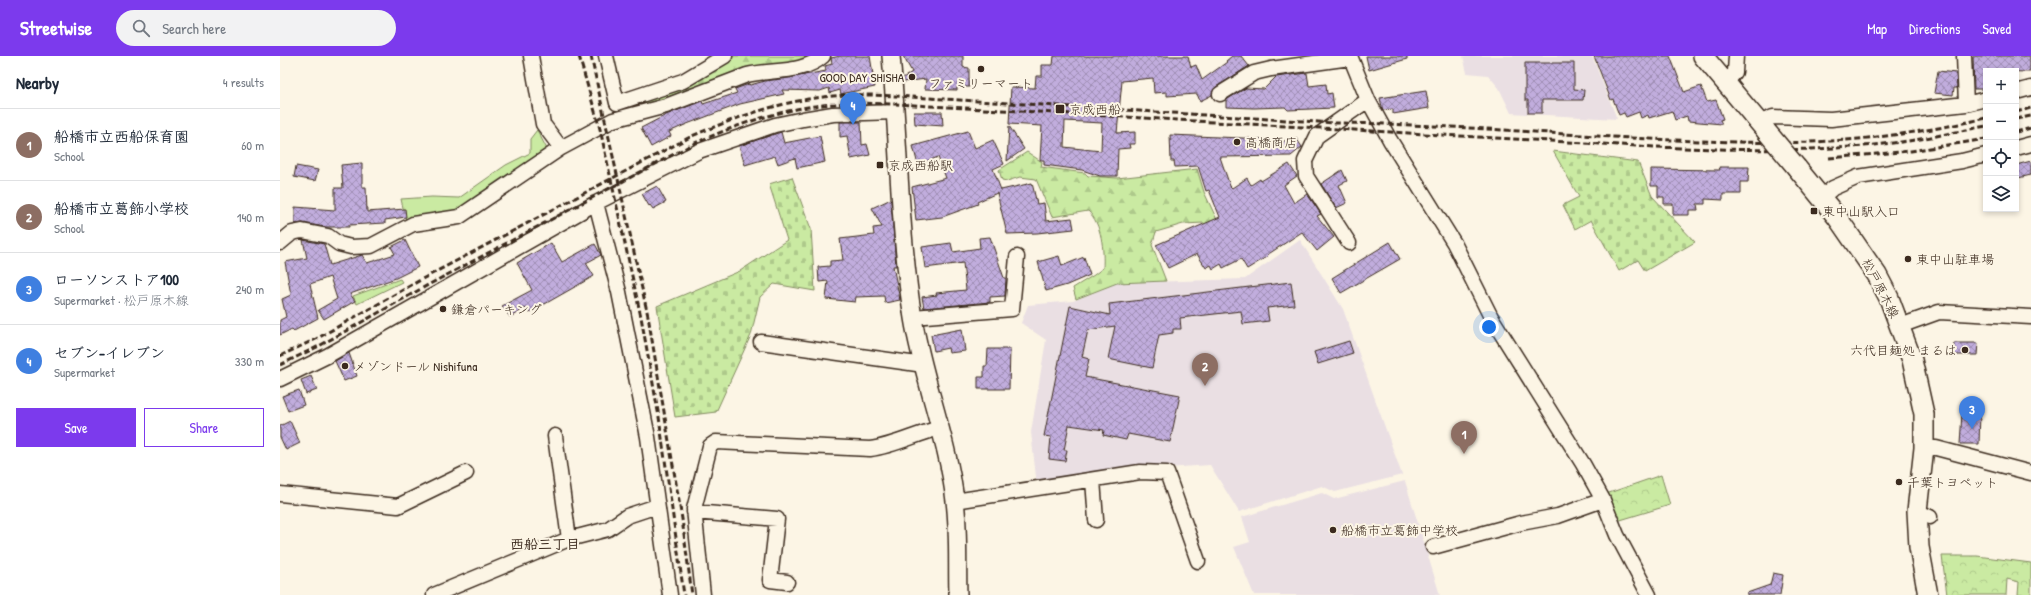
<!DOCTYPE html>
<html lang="en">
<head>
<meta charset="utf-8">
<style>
	body { margin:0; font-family:"Patrick Hand","Klee One",sans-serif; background:#f2f2f3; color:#1f2937 }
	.controls { position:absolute; right:12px; top:12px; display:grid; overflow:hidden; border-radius:0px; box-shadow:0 2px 6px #0003 }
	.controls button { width:36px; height:36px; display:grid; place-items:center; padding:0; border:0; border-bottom:1px solid #e0e1e3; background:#fff; color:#1f2937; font:20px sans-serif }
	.you { position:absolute; left:1209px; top:271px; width:14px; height:14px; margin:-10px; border:3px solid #fff; border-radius:50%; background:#1a73e8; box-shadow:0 0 0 6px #1a73e833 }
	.badge { display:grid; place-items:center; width:26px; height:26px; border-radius:50%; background:#7c3aed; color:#fff; font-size:13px; font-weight:700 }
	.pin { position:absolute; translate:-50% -33px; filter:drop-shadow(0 1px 2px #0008) }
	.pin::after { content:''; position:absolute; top:21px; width:14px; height:12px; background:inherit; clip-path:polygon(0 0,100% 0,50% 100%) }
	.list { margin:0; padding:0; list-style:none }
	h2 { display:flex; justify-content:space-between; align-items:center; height:52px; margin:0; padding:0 16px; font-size:17px }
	h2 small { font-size:13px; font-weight:400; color:#747a83 }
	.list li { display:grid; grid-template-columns:26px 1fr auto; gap:12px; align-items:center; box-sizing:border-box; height:72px; padding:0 16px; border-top:1px solid #e0e1e3 }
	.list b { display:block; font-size:15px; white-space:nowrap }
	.list p { margin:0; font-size:13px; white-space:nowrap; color:#747a83 }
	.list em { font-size:13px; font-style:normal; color:#747a83 }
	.actions { display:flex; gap:8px; padding:12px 16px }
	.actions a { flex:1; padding:9px 0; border:1px solid #7c3aed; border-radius:0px; text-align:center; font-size:14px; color:#7c3aed }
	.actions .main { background:#7c3aed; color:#fff }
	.icon { flex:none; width:22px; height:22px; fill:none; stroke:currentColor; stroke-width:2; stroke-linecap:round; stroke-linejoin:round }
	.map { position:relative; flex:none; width:1751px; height:539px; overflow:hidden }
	header { display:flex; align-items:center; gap:24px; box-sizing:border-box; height:56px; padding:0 20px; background:#7c3aed; color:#fff }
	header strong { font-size:19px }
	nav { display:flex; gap:22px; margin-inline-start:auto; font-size:14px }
	.search { width:280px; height:36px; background:#f2f2f3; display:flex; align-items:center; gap:10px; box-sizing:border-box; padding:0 14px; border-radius:22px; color:#747a83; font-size:15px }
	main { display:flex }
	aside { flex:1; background:#fff }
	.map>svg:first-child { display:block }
	.built { fill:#eadfe3 }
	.forest { fill:url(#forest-firs); stroke:#828a60 }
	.cemetery { fill:url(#cemetery-stones); stroke:#828a60 }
	.park { fill:url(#park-crowns); stroke:#828a60 }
	.garden { fill:#caeaa2; stroke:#828a60 }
	.building { fill:url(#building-cross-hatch); stroke:#3b2a1e; fill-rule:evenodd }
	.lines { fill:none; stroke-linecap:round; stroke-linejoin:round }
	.minor-casing { stroke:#3b2a1e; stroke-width:17 }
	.tertiary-casing { stroke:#3b2a1e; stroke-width:20 }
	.secondary-casing { stroke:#3b2a1e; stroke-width:22 }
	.minor { stroke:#fcf5e5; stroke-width:14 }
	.tertiary { stroke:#fcf5e5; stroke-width:17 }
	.secondary { stroke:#fcf5e5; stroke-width:19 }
	.rail { stroke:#3b2a1e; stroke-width:3; stroke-dasharray:6 3; stroke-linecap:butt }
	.secondary-bridge-casing { stroke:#3b2a1e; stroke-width:22; stroke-linecap:butt }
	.secondary-bridge { stroke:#fcf5e5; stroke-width:19 }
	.poi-dot { fill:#3b2a1e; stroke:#fcf5e5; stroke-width:1.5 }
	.labels { text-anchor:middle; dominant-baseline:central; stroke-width:4; stroke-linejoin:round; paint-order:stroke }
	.poi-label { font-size:13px; fill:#3b2a1e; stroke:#fcf5e5; text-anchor:start }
	.street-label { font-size:13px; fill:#3b2a1e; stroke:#fcf5e5 }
	.neighbourhood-label { font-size:14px; font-weight:bold; fill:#3b2a1e; stroke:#fcf5e5 }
</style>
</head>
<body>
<header>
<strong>Streetwise</strong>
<div class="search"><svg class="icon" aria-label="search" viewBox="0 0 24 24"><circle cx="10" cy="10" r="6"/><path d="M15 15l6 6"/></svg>Search here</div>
<nav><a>Map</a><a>Directions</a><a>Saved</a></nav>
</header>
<main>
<aside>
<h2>Nearby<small>4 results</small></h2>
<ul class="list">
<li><span class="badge" style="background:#8d6e63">1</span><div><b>船橋市立西船保育園</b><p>School</p></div><em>60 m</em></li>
<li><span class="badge" style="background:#8d6e63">2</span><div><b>船橋市立葛飾小学校</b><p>School</p></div><em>140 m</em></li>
<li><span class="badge" style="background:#3f7fe0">3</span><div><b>ローソンストア100</b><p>Supermarket · 松戸原木線</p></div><em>240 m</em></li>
<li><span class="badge" style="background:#3f7fe0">4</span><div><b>セブン-イレブン</b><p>Supermarket</p></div><em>330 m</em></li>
</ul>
<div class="actions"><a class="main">Save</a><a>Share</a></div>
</aside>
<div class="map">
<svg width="1751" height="539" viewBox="0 0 1751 539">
	<defs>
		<pattern id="forest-firs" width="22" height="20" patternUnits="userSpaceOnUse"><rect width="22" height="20" fill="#caeaa2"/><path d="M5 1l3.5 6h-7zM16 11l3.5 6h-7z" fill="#aec98b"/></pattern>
		<pattern id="cemetery-stones" width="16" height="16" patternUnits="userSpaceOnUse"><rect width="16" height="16" fill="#caeaa2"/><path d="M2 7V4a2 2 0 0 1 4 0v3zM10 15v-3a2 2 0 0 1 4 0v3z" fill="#aec98b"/></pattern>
		<pattern id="park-crowns" width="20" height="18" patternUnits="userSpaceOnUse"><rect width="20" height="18" fill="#caeaa2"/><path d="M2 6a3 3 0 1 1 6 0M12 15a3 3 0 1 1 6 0" fill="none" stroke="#aec98b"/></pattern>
		<pattern id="building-cross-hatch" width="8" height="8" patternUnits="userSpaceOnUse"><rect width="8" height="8" fill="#c1addd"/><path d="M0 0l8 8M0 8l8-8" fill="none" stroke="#9e8db3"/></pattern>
	</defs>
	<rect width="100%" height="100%" fill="#fcf5e5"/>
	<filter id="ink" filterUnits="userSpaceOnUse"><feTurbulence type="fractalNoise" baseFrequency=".025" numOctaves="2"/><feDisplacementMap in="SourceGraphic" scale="8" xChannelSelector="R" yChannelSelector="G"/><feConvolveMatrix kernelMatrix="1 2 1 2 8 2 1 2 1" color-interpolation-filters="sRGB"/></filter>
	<g filter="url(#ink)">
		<path class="built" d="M1183,0H1312L1337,63L1231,57L1219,32L1208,19L1187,17Z
			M1020,184L1063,253L1122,419L1055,436L1042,430L959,456L930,409L859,414L757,430L751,376L766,284L741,267L748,249L793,245L837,227L965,223Z
			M1125,425L1160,539H974L954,491L970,486L962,461L1042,437L1054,443Z"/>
		<path class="forest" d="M451,0H538L338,59L337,50Z
			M747,96L762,106L761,111L805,117L808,120L837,122L917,113L924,136L946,183L936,190L924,167L903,168L876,176L872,189L886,225L837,227L796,243L793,232L814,219L823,212C824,194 822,168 808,155L772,161L756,123L740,121L727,125L722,124L719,114Z"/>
		<path class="cemetery" d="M1273,95L1358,106L1372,140L1415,186L1365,215L1358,204L1339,215L1311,164L1295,173L1283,149L1299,141Z
			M512,121L531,173L535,235L494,228L480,241L471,279L436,356L395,361L377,250L460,215L507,184L489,128Z"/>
		<path class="park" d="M1381,419L1390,449L1337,465L1326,438Z
			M1662,500H1697L1751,507V539H1738L1739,526L1727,523L1726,539H1667Z"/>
		<path class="garden" d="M257,74L268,95L180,154L126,165L121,143L152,141L179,142L226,109L250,97V83Z
			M120,223L122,226L77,248L73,240Z"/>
		<path class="building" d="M560,0H590L595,31L561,38L560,34L550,37L549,32L540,35L502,34L504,38L460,48L407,68L389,76L391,80L371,91L361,72L388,58L422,45L423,48L457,37L455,33L469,28L470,29L485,25L508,22L546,15L545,10L552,8L551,2Z
			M623,0H683V11L689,12V31H677V34L645,33L646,23L623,26V22L632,16Z
			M774,0H908L911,11L916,9L922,24L947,6L946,5L952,0H961L969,10L936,31L932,39L920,45L917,38L887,40V36L874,37L873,22L842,25L837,77L855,76V88H849L850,92L838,93L837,120H820L802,114L764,109V104H760L762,70L729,68L731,31L755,32L756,20H762V9H773ZM785,65L822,67L821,95L784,91Z
			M1086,0H1127V3L1089,14Z
			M1314,0H1390L1404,36L1421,30L1427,46L1436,44L1443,63L1440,64L1442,68L1408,65L1407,60L1395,64L1392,55L1369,62L1368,59L1361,62L1359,56L1346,61L1344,57L1339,59L1333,43L1331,44Z
			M1693,0H1750V16L1706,15V33H1694Z
			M1245,7H1294V33L1304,34L1303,44H1262V57H1248V44H1245Z
			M1658,15L1676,17L1677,32H1674L1673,39L1654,37Z
			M1027,17L1029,30L1046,28L1047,38L1052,37L1054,52L1008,54L1005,51L974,52L946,51V44L966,32L984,33L996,21Z
			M1146,35L1149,52L1113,58V53L1103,54L1102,51L1100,42Z
			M634,56H662L663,70L635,68Z
			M560,66H581L582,89L587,88L590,99L571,103L567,80L560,81Z
			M729,70L744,93L727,105Z
			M688,75L695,92L713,84L724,108L713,113L721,134L752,127L757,148L764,147L766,165L792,162L794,173L757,177L727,178L717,137L697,146L698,148L662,161L636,164L632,131L666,122L658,101L638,109L633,90Z
			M501,76L504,87L540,80L545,106L517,112L515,102L498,108L495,100L465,109L459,90Z
			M890,79L987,83L986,87H1002L1008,82L1011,86L1016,82L1022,91L1011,100L940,101L950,130L952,132L967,122L971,129L980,123L981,125L1009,108L1017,120L1004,129L1014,147L1027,138L1041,158L1037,160L1054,181L1037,195L1022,176L987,199L988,200L967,213L961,203L943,212L941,208L933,213L931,209L926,212L917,198L888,212L876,189L940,161L929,134L926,135L918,110L895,111L894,105H891Z
			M1751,105V119L1738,122L1736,109Z
			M82,107V131H86L87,156L125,153L126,161L105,164V167L69,169V171H44L23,167L15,168V151L55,154V132H63L61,109Z
			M16,110L38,114L35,125L14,121Z
			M1439,111H1469L1468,126H1461V138H1443V144L1425,143V148H1417L1418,154H1409V159H1393V148H1384V141H1378V130H1371V113L1440,114Z
			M1062,114L1067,125L1059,129L1067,147L1056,152L1041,128Z
			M377,130L386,146L373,153L370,149L369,150L362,138Z
			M611,143L616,210H613L620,244L605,247L604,240L576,241L575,246L546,243L548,225L539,226L538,211L550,210V205L563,204L560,183L594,179L593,172L602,171L592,152Z
			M710,181L724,222H726L725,240L710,241V246L644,252L642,241L657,239L656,237L686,234L683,207L645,212L642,191L671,187L673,196L700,192L699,182Z
			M23,184L44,188L50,209L82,199L87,207L115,198L111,191L125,184L138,211L116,222L70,238L75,245L44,263L38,254L57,243L50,221L30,228L38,262L14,275L12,273L0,279V264L6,261L2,243L11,239L5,206L27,202Z
			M1110,186L1120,203L1061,237L1052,222Z
			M271,187L282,206L315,188L321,199L306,207L314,220L249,257L246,252L230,261L222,250L252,234L237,207Z
			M779,200L782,210L804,201L810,219L787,229L766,235L758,206Z
			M1011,226L1014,249L987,252L989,265L963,268L961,255L900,262L901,273H893V277L879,279L872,312L828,303L835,270L808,274L802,301L809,303L805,321L900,339L890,386L848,378L846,384L823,379L824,374L789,369L784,394H787L785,405L769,403L771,381L764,380L790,250L830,259L829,248Z
			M682,273L685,295L669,297L668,292L654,295L651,279Z
			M1069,285L1073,297L1038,308L1034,296Z
			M1674,287H1698L1697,299H1673Z
			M708,293H730L729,333H698V321H704V310H707Z
			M69,297L77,320L64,325L55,305Z
			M31,320L37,334L26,338L21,324Z
			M19,334L24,349L8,355L2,340Z
			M1682,357H1700L1699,388H1680Z
			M10,365L20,387L6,394L0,381V370Z
			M1493,517L1503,519L1500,539H1467V537L1490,529Z"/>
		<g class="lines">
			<defs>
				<path id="minor" d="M251,0L263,68L281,92
					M326,0L337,47L403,25L445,0
					M1070,0L1088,44L1110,84L1174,187L1211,261L1303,408L1323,444L1337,479L1369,539
					M1684,0L1686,48
					M1446,27L1455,16L1456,0
					M1736,36L1751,32
					M940,38L974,17L991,13L1070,2
					M1479,67L1493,61L1551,63L1686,48L1706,43
					M1736,92L1751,88
					M1541,142L1553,132L1578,121L1682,105L1706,99
					M316,147L339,236L368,381L390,539
					M0,187L12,177L22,175L48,180L59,188L71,191L91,190L133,168L179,161L281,92L333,64L386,50L467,19C492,13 523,18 543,0
					M1069,187L1026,120L1025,105L1037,80L1088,44
					M633,261L732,253L737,201
					M1620,270L1659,256L1751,261
					M481,286L644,309
					M0,323L47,300L316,147L419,95L495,69L523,63L553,58L616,56
					M275,380L289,483
					M1644,392H1656L1751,417
					M813,424L816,464
					M0,438L118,450L186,417
					M675,445L860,416L887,417L918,505
					M1637,455L1650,461
					M414,456L497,463L490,524L507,526
					M1153,491L1241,467L1278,460L1323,444
					M154,539L289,483L328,473L347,460L377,450
					M423,539L414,453L430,390L436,386L590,393C614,390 636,378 660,372"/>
				<path id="tertiary" d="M611,0C619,87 619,176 633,262C643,324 668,383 675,445C679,476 677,508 678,539"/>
				<path id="secondary" d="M1423,0L1487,76
					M1517,112L1557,161L1597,219L1609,242L1632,304L1644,358V392L1637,455L1639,491L1648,539"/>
			</defs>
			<use href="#minor" class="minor-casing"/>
			<use href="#tertiary" class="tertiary-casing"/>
			<use href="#secondary" class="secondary-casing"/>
			<use href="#minor" class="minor"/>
			<use href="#tertiary" class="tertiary"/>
			<use href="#secondary" class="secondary"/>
			<path class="rail" d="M299,0L320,73L361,261L379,361L404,539
				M311,0L368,260L402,463L412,539
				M1736,56L1751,52
				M1736,63L1751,60
				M1736,76L1751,72
				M1549,102L1631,95L1706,83
				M0,300L36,283L144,222L412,80C457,61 504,44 553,40C573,38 595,39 615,40L1055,67C1176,68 1297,81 1419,85C1462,86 1507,88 1550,85C1603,82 1655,74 1706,62
				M0,309L39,290L148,229L415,87C459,68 506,51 555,48C575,46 596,48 616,48L1375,91C1459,94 1544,97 1628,85C1654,81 1680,75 1706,70"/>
			<defs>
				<path id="secondary-bridge" d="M1487,76L1517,112"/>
			</defs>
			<use href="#secondary-bridge" class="secondary-bridge-casing"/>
			<use href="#secondary-bridge" class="secondary-bridge"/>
		</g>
	</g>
	<g class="poi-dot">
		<circle cx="701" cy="13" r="4"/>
		<circle cx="632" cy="21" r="4"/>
		<rect x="775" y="48" width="10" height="10" rx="2"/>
		<circle cx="957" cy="86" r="4"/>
		<rect x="596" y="105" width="8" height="8" rx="2"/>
		<rect x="1530" y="151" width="8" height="8" rx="2"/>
		<circle cx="1628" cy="203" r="4"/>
		<circle cx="163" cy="253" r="4"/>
		<circle cx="1685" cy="294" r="4"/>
		<circle cx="65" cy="310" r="4"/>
		<circle cx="1619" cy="426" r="4"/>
		<circle cx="1053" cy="474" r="4"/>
	</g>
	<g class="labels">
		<g class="poi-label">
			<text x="624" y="21" text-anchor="end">GOOD DAY SHISHA</text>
			<text x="701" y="27" text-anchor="middle">ファミリーマート</text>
			<text x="789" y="53">京成西船</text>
			<text x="965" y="86">高橋商店</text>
			<text x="608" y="109">京成西船駅</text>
			<text x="1542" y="155">東中山駅入口</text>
			<text x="1636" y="203">東中山駐車場</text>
			<text x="171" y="253">鎌倉パーキング</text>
			<text x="1677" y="294" text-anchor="end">六代目麺処 まるは</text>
			<text x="73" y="310">メゾンドール Nishifuna</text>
			<text x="1627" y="426">千葉トヨペット</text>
			<text x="1061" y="474">船橋市立葛飾中学校</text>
		</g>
		<g class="street-label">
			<text transform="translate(1601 232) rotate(63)">松戸原木線</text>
		</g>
		<g class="neighbourhood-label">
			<text x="265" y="487">西船三丁目</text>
		</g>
	</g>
</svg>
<div class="controls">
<button>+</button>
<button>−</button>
<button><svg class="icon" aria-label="locate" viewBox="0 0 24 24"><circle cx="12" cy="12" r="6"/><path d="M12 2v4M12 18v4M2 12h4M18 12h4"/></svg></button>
<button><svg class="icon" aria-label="layers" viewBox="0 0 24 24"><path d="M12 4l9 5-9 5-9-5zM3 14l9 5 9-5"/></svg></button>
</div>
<div class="you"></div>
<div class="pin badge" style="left:1184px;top:398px;background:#8d6e63">1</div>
<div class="pin badge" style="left:925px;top:330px;background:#8d6e63">2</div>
<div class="pin badge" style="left:1692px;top:373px;background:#3f7fe0">3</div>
<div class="pin badge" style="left:573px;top:69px;background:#3f7fe0">4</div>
</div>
</main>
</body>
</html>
